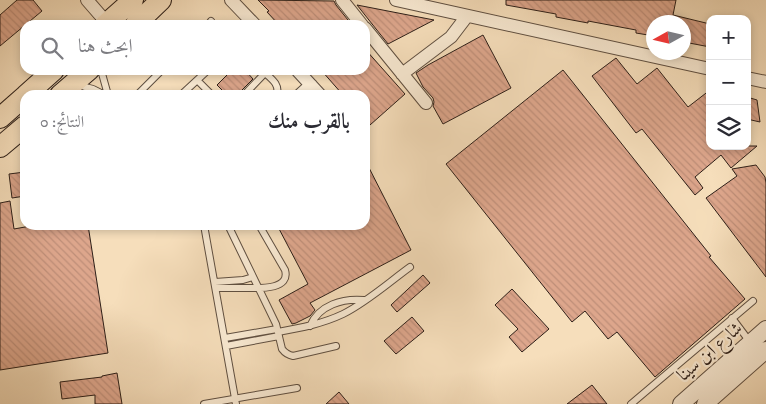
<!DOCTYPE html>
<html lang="ar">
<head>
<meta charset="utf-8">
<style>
	body { margin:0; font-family:"IM FELL DW Pica",Amiri,serif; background:#f7f7f7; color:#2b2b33; direction:rtl }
	.controls { position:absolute; right:15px; top:15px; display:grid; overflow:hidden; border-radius:10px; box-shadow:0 2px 8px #0003 }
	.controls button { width:45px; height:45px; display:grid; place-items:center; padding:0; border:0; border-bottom:1px solid #e1e1e2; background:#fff; color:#2b2b33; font:25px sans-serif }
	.compass { position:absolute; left:646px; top:15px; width:45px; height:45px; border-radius:50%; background:#fff; box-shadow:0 2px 8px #0003; rotate:262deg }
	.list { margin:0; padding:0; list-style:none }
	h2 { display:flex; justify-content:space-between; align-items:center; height:65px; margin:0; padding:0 20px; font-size:21px }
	h2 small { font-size:16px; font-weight:400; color:#7c7c81 }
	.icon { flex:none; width:28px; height:28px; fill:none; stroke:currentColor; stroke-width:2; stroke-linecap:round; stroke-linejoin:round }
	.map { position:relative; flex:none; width:766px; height:404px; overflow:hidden; direction:ltr }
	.search { position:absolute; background:#fff; box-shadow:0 2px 8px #0003; left:20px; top:20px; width:350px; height:55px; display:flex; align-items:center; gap:12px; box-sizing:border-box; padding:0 18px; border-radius:15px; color:#7c7c81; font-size:19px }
	.panel { position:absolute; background:#fff; box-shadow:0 2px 8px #0003; left:20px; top:90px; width:350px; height:140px; border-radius:15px; direction:rtl }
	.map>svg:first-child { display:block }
	.building { fill:url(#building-back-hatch); stroke:#2d1f18 }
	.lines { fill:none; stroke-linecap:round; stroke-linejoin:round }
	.service-casing { stroke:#5f4f41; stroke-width:8 }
	.minor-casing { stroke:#5f4f41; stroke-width:14 }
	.tertiary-casing { stroke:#5f4f41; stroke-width:18 }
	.primary-casing { stroke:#2d1f18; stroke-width:22 }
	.service { stroke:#f9ead3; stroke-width:6 }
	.minor { stroke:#f9ead3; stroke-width:12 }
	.tertiary { stroke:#f9ead3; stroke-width:16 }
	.primary { stroke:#f6debb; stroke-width:20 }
	.labels { text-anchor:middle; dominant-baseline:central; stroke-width:4.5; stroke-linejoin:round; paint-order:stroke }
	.street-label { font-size:18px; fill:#2d1f18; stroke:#f9ead3 }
</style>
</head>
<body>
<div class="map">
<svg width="766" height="404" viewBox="0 0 766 404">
	<defs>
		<pattern id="building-back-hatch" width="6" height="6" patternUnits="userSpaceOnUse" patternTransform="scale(1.25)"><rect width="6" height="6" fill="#dda68c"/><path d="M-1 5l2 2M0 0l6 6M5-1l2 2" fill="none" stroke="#be8e78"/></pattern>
	</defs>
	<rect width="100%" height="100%" fill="#f6debb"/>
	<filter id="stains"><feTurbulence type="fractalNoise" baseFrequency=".004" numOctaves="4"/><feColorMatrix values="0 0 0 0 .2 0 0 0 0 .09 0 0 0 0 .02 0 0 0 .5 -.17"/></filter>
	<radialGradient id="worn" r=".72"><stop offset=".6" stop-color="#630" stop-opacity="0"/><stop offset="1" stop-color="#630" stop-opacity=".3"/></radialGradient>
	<path class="building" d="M17,0H33L42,11L0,46V15Z
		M258,0L334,1L336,5L352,25H279L267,12L269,11Z
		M506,0H676L673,15L710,24V47L684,42V22H654V36L636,33V30L588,21V23L556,17V14L506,5Z
		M357,5L434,20L388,44Z
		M483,35L511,88L443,124L433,106L434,102L433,98L423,87L416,73L428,65Z
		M365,49L405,94L370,125L365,120V95H343L321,70H365Z
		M616,58L637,84L657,68L688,107L710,90V146H757L731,168L721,155L695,177L703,188L695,195L642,129L636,133L592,76Z
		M232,70H245L253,79L240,92L239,95H227L217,85Z
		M563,70L711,256L709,257L745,299L655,377L617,332L608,339L585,311L572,322L446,164Z
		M747,97L757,100L760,122L747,119Z
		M365,160L411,250L310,303L315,310L310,316L296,323L292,324L279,300L308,284L277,225H365Z
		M756,165L765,177L766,183V277L706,198L737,176L732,169Z
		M25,172V196L12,198L9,174Z
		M10,201L14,229L36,225H88L108,353L0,370V203Z
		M423,275L430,283L397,312L391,305Z
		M512,289L549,329L522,352L509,337L518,329L495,305Z
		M412,317L424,331L396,354L384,341Z
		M117,373L122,404H95V395L62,399L60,382L102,377V376Z
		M592,385L607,404H567Z
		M339,392L349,404H326Z"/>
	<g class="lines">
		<defs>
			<path id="service" d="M208,25L211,21
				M101,70L108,95
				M262,70C270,78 280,83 277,95
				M197,80L212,95
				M78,85L93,89L105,95
				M137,95L162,70
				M181,95L208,70
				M244,95L265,73
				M204,225L236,404
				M228,225L276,324L282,349C285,353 288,355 293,356L336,346
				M215,282L243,280L253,277
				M216,288C225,288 235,288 244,288C256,288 291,291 285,270L259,225
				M732,318L750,342
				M310,326C319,305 343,298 364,300
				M278,332C300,328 322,324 343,314C367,302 388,283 410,267
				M225,338L277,329
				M226,346L279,336
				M204,404L297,388
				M631,404L753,301"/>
			<path id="minor" d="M87,0L107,23
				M231,0L255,25
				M342,0L362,25
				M396,0L710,69
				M365,28L426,103
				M297,70L320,95
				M402,74L451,37L467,16
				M747,78L766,82
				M300,95L311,85"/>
			<path id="tertiary" d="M681,404L766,329
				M705,404L766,350"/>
			<path id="primary" d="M105,25L133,0
				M135,25L161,0
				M26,95L54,70
				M60,95L89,70
				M0,118L25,96
				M0,147L25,126"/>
		</defs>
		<use href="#service" class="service-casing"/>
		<use href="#minor" class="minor-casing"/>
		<use href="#tertiary" class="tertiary-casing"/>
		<use href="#primary" class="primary-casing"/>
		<use href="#service" class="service"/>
		<use href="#minor" class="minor"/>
		<use href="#tertiary" class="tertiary"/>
		<use href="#primary" class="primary"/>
	</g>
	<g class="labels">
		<g class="street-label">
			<text transform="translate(710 352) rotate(-41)">شارع ابن سينا</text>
		</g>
	</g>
	<rect width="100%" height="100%" filter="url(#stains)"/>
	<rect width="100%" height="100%" fill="url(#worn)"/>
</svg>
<div class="controls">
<button>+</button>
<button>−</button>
<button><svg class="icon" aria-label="layers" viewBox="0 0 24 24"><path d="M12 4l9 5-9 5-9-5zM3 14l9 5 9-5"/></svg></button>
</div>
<svg class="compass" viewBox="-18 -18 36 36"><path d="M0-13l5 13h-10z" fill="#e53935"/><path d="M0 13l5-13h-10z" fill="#7c7c81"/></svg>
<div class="search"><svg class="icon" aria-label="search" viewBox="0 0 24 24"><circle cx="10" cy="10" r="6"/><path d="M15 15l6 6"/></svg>ابحث هنا</div>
<section class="panel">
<h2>بالقرب منك<small>النتائج: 0</small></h2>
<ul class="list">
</ul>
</section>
</div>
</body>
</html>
